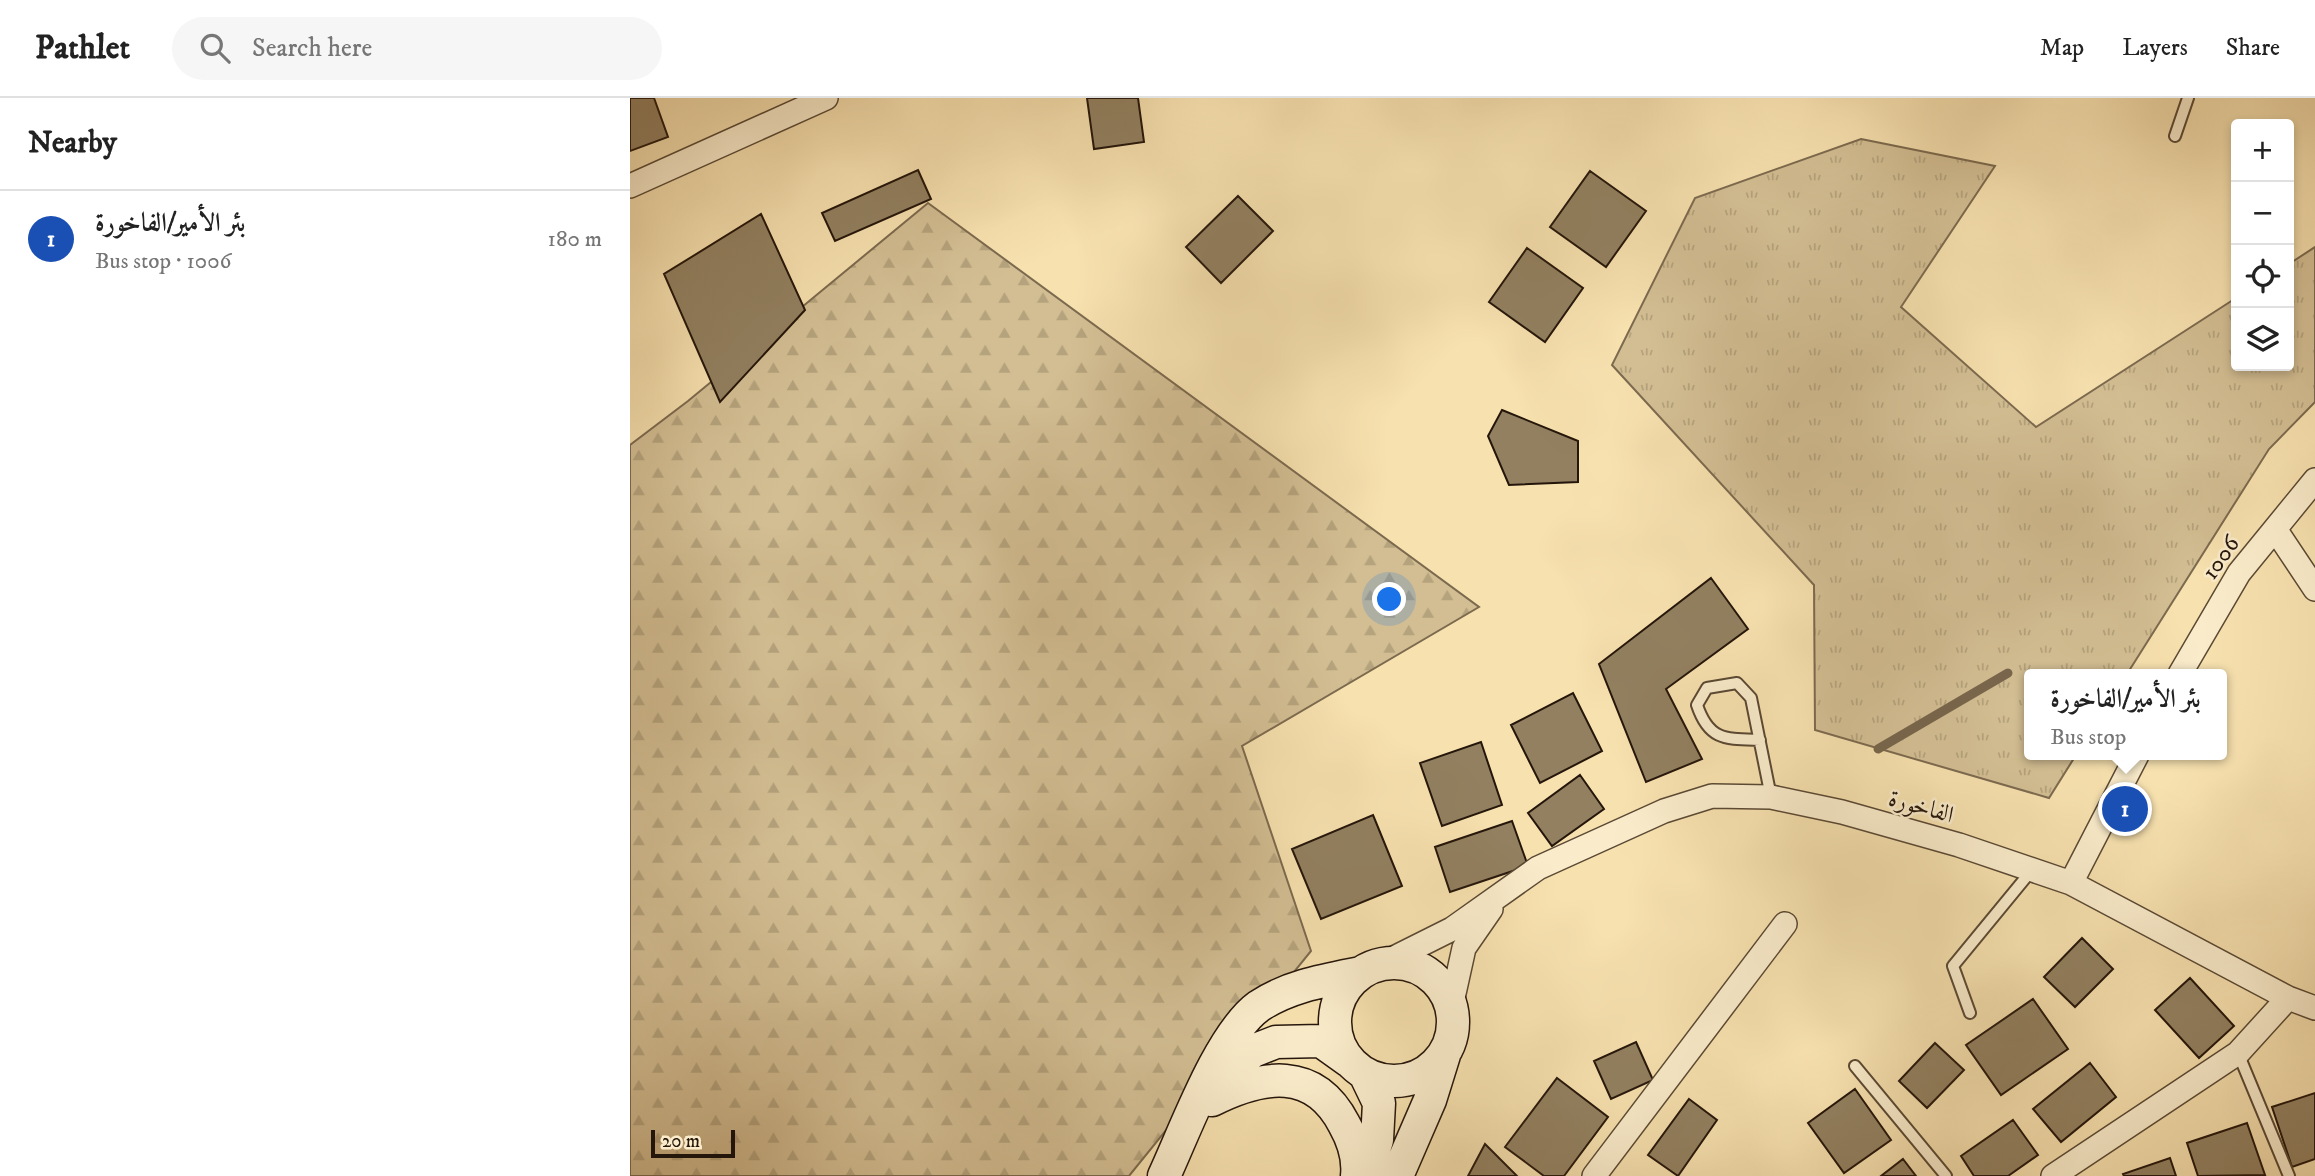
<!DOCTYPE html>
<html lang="en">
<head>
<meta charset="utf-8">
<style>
	body { margin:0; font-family:"IM FELL DW Pica",Amiri,serif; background:#f6f6f6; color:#222 }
	.controls { position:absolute; right:21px; top:21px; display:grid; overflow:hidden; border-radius:7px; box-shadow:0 4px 10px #0003 }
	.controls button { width:63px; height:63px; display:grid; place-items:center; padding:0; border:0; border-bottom:2px solid #e0e0e0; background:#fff; color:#222; font:35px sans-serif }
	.scale { position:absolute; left:21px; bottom:18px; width:84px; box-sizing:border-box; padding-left:7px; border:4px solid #25160b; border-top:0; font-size:19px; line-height:24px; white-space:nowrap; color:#25160b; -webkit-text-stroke:5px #faeccb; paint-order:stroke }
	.you { position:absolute; left:760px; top:502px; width:24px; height:24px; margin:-18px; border:5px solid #fff; border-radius:50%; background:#1a73e8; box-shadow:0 0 0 10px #1a73e833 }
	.badge { display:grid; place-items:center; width:46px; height:46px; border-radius:50%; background:#ea580c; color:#fff; font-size:23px; font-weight:700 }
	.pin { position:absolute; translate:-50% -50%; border:4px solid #fff; box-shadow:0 2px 7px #0006 }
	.popup { position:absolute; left:1394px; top:571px; width:203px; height:91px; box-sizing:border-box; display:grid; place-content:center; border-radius:7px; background:#fff; filter:drop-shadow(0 2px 5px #0005); font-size:23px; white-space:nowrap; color:#767676 }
	.popup b { font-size:26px; color:#222 }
	.popup::after { content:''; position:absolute; left:50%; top:100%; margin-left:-14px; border:14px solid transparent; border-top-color:#fff }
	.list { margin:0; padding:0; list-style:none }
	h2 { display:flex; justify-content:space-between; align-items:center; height:91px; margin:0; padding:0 28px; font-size:30px }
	h2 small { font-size:23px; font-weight:400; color:#767676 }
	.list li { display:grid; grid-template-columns:46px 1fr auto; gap:21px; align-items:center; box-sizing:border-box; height:98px; padding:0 28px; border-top:2px solid #e0e0e0 }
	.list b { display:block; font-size:26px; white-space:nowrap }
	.list p { margin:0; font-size:23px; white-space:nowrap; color:#767676 }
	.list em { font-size:23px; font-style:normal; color:#767676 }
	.icon { flex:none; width:38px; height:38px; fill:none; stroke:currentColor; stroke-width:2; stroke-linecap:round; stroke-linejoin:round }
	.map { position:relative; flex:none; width:1685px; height:1078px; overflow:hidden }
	header { display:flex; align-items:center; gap:42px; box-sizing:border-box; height:98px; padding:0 35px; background:#fff; border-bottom:2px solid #e0e0e0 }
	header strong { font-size:33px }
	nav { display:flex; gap:38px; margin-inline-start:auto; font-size:24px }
	.search { width:490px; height:63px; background:#f6f6f6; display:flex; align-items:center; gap:18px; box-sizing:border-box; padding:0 24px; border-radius:38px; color:#767676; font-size:26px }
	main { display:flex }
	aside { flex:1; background:#fff }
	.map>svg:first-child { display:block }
	.grass { fill:url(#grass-tufts); stroke:#7c6a4f; stroke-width:2 }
	.forest { fill:url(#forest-firs); stroke:#7c6a4f; stroke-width:2 }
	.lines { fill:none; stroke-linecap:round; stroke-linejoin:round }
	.stream { stroke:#78664c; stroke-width:9 }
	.building { fill:#928060; stroke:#25160b; stroke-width:2 }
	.lane-casing { stroke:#5a4934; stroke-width:14 }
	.street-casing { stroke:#5a4934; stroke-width:26 }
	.secondary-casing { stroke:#25160b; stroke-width:35 }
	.lane { stroke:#faeccb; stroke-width:10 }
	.street { stroke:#faeccb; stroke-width:23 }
	.secondary { stroke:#faeccb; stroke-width:32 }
	.labels { text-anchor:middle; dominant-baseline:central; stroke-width:5; stroke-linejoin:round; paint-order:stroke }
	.street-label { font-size:24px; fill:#25160b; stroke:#faeccb }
</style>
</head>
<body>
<header>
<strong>Pathlet</strong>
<div class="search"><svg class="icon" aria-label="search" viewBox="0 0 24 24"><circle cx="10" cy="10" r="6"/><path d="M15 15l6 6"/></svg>Search here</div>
<nav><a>Map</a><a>Layers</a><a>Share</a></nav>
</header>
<main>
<aside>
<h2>Nearby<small></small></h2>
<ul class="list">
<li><span class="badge" style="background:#1a4fb4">1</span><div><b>بئر الأمير/الفاخورة</b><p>Bus stop · 1006</p></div><em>180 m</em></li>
</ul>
</aside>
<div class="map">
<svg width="1685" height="1078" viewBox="0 0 1685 1078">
	<defs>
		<pattern id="grass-tufts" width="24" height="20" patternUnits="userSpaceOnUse" patternTransform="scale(1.75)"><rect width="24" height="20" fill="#d3be93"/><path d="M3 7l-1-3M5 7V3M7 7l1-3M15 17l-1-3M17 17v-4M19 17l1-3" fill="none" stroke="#b5a37d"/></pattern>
		<pattern id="forest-firs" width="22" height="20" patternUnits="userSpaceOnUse" patternTransform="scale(1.75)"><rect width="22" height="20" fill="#d3be93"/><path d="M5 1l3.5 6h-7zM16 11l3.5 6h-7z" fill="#b5a37d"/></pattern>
	</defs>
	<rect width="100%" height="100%" fill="#f7e1af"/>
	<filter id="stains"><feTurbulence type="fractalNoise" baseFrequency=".00286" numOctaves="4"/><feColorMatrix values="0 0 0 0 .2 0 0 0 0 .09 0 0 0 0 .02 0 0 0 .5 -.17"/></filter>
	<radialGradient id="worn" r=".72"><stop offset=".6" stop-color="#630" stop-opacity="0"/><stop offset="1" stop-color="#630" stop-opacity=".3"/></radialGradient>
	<path class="grass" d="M1231,41L1365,68L1271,209L1406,329L1606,200V268H1659V166L1685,149V304L1639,351L1497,576H1399V657H1446L1419,700L1185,632L1184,487L982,267L1065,100Z"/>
	<path class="forest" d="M298,105L849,509L612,648L681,853L499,1078H0V347L58,303Z"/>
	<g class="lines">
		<path class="stream" d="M1248,651L1378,575"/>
	</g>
	<path class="building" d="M0,0H24L38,39L0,53Z
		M457,0H508L514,44L464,51Z
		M288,72L301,101L205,143L192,115Z
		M960,73L1016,113L976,169L920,129Z
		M608,98L643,133L591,185L556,149Z
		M131,116L175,212L90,304L34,176Z
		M897,150L953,190L915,244L859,204Z
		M872,312L948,343V384L879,387L858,338Z
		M1081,480L1118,531L1036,591L1072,661L1016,684L969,566Z
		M943,595L972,653L910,685L881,627Z
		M851,644L872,707L812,728L790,665Z
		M950,677L974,711L922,748L898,715Z
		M743,717L772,788L691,821L662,751Z
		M882,723L898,768L820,794L805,749Z
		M1452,840L1483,871L1445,909L1414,879Z
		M1560,880L1604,928L1569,960L1525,912Z
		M1403,901L1438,951L1371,997L1336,947Z
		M1006,944L1023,982L981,1001L964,963Z
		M1305,945L1334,972L1297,1010L1269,983Z
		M1460,965L1486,999L1431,1044L1403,1011Z
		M927,980L978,1019L934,1078H914L875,1049Z
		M1225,991L1261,1042L1214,1075L1178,1025Z
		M1685,995V1061L1662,1069L1642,1009Z
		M1059,1001L1087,1022L1048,1078L1018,1057Z
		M1383,1022L1408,1057L1378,1078H1344L1331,1058Z
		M1617,1025L1635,1077L1568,1078L1557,1045Z
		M855,1046L887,1078H838Z
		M1540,1060L1546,1078H1494L1493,1076Z
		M1273,1061L1286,1078H1251Z"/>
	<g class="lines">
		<defs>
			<path id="lane" d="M1545,38L1558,0
				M1130,642C1096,641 1079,643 1067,607L1077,590L1107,585L1121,600L1141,699
				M1340,915L1323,868L1402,772
				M1608,955L1659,1078
				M1225,968L1316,1078"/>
			<path id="street" d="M0,88L196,0
				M1645,431L1685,491
				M1550,576L1609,475L1685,382
				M1441,785L1507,657
				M750,867L822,831L908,770L1034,713L1082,698L1141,699L1212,714L1329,747L1441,785L1658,900L1685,910
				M821,909L834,850L861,811
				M964,1078L1155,826
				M1423,1078L1608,955L1658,900"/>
			<path id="secondary" d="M705 924a59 59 0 1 1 118 0a59 59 0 1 1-118 0Z
				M735,976L749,1005L747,1042L736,1078
				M588,992L606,966L623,953L646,944L691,943L719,963
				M582,1002C632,977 684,968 714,1026C723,1042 729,1060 727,1078
				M534,1078C555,1033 590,936 629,908C659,888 696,882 731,875
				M767,1078L800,1002L814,957"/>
		</defs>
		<use href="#lane" class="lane-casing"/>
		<use href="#street" class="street-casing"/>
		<use href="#secondary" class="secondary-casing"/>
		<use href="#lane" class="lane"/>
		<use href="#street" class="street"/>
		<use href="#secondary" class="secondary"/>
	</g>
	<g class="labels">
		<g class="street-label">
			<text transform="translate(1591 460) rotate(-55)">1006</text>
			<text transform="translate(1291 709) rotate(16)">الفاخورة</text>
		</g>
	</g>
	<rect width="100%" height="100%" filter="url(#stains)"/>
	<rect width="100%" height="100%" fill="url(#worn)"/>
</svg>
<div class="controls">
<button>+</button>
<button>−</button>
<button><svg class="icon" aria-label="locate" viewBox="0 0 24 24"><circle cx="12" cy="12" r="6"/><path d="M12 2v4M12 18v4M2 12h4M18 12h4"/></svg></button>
<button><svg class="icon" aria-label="layers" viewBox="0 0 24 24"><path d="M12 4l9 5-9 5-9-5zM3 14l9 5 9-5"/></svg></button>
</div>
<div class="scale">20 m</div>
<div class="you"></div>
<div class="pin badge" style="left:1495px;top:711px;background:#1a4fb4">1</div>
<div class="popup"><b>بئر الأمير/الفاخورة</b>Bus stop</div>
</div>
</main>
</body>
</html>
